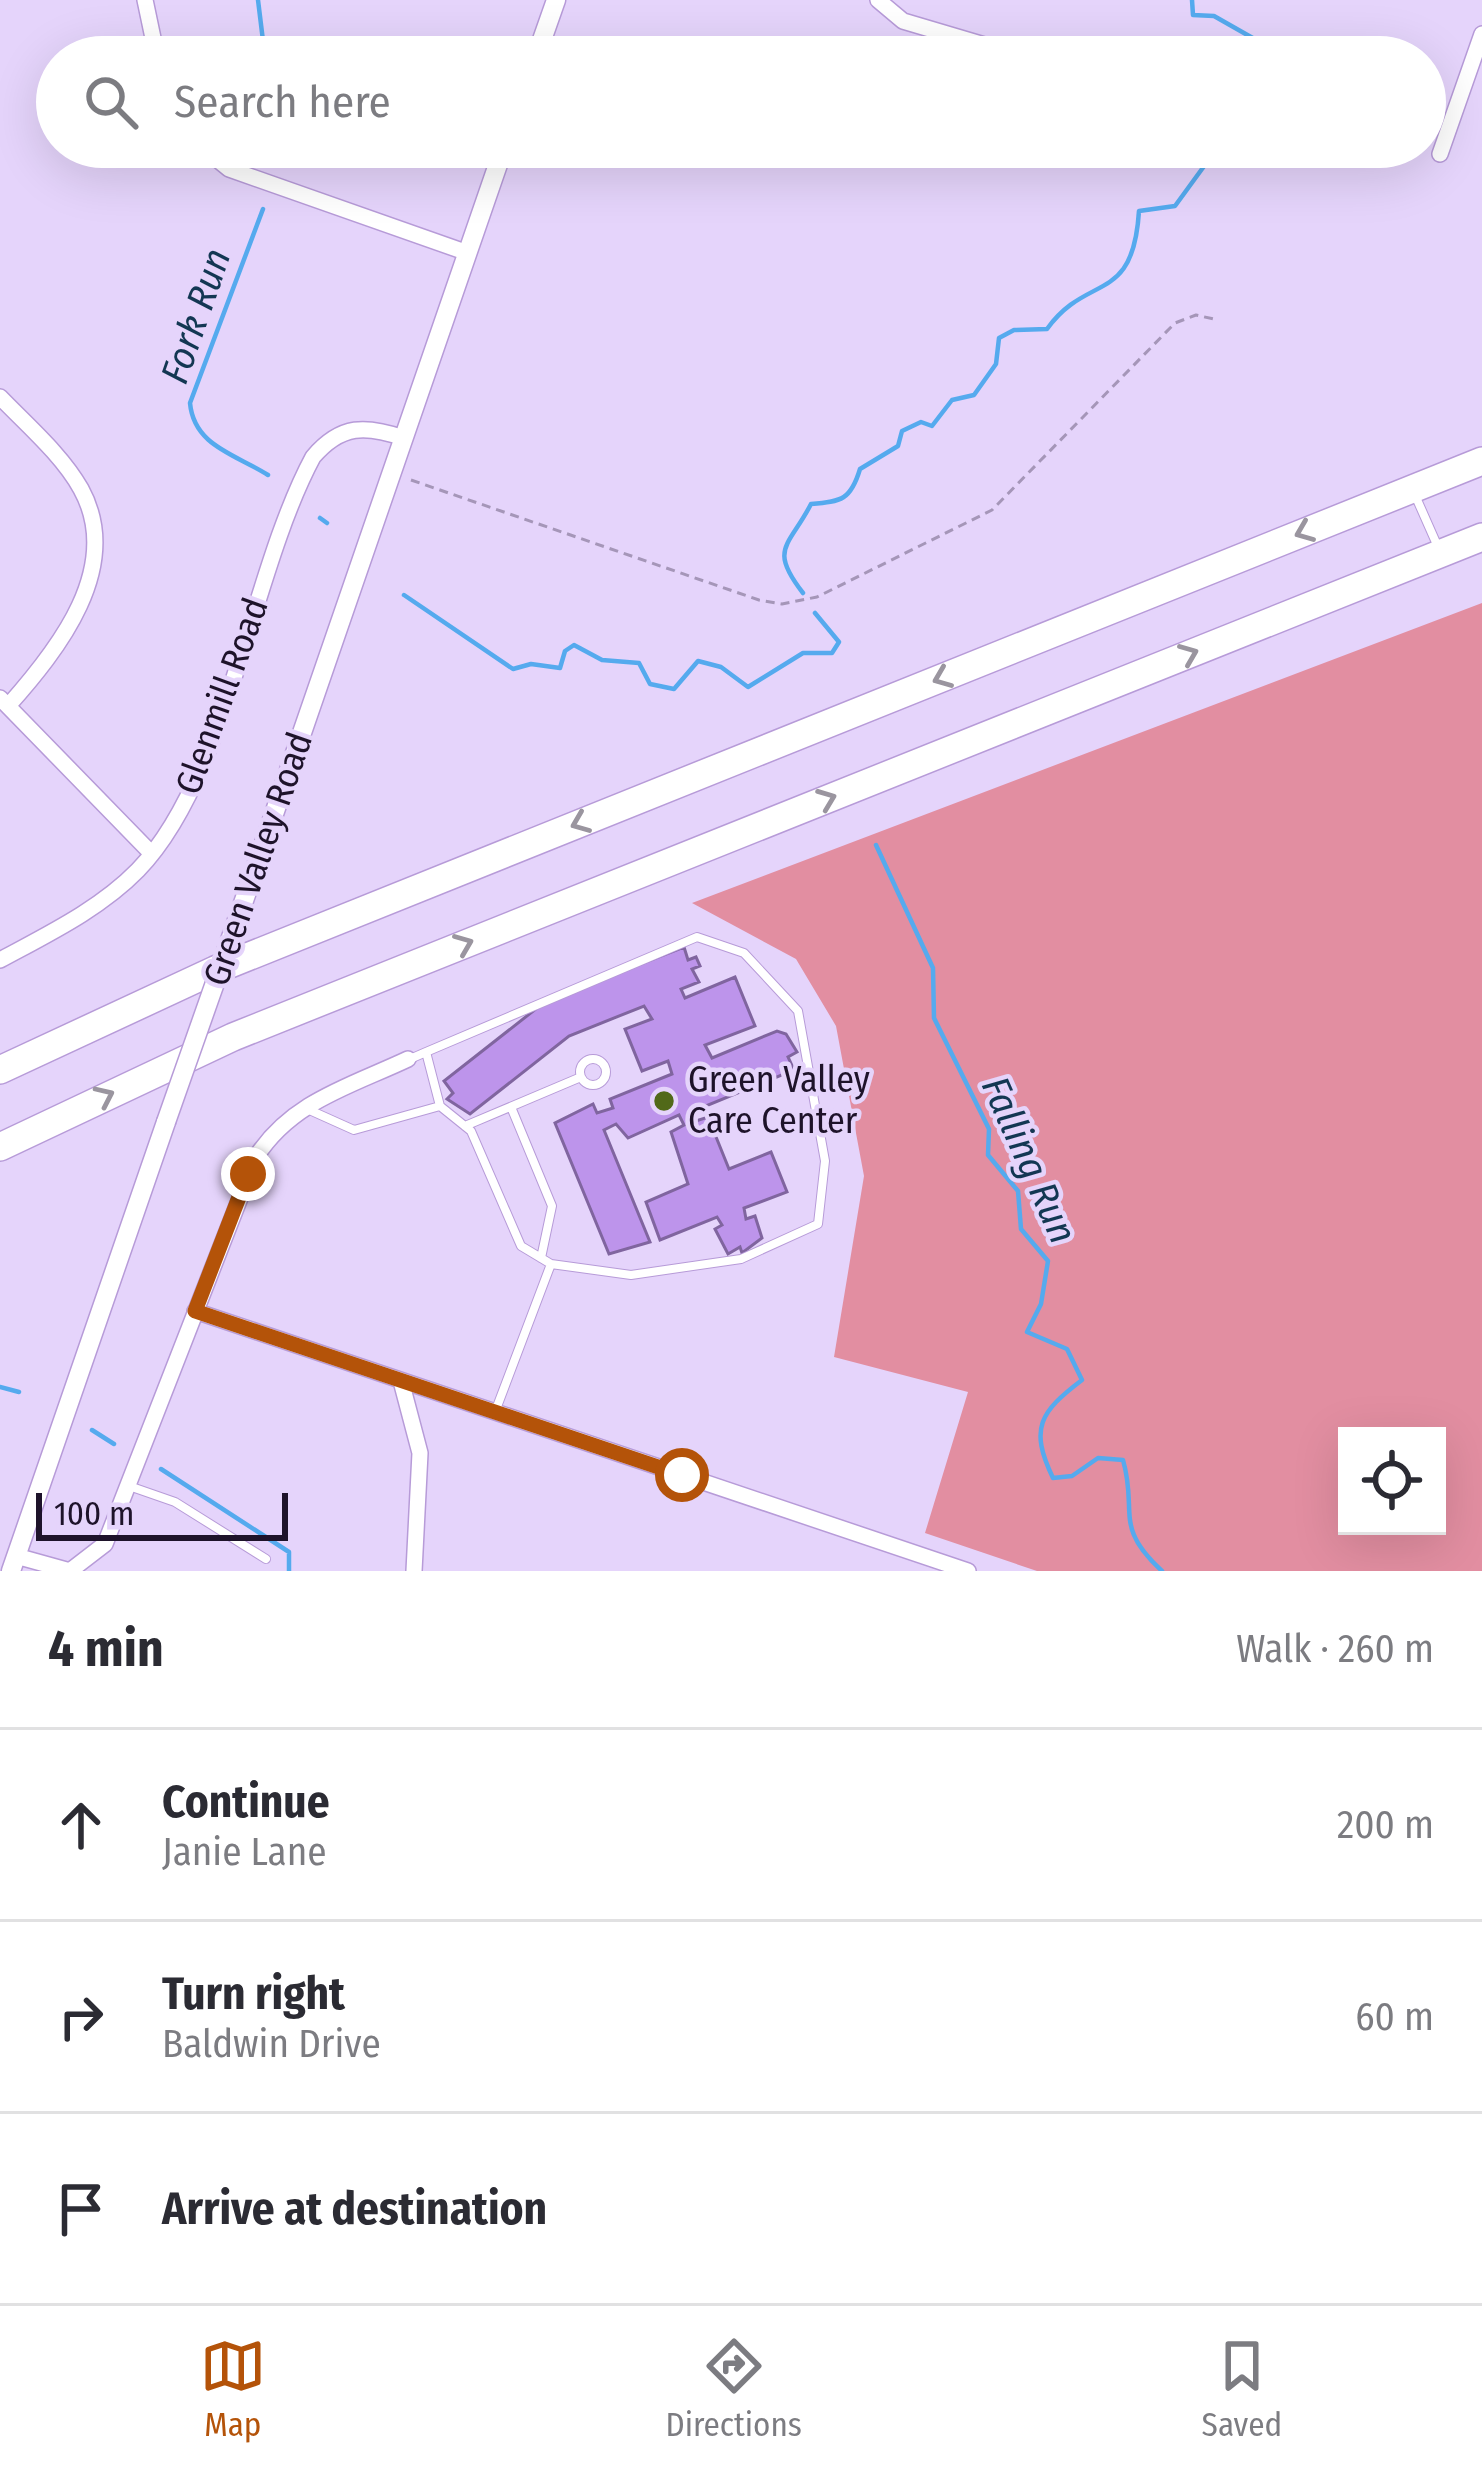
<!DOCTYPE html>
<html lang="en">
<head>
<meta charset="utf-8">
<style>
	body { margin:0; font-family:"Fira Sans Condensed",sans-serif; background:#f7f7f7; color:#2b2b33 }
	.controls { position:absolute; right:36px; bottom:36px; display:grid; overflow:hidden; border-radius:0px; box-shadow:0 12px 48px #0002 }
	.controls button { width:108px; height:108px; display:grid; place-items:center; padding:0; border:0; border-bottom:3px solid #e1e1e2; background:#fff; color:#2b2b33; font:60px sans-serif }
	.scale { position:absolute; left:36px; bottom:30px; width:252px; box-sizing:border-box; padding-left:12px; border:6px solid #1e132a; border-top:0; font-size:33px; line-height:42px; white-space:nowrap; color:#1e132a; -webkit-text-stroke:9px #e5d4fb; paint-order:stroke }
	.stop { position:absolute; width:36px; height:36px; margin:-27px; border:9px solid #b45309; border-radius:50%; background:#fff }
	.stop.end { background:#b45309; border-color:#fff; box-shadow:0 3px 12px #0008 }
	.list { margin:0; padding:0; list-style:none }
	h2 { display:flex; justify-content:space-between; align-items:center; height:156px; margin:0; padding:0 48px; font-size:51px }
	h2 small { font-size:39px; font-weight:400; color:#7c7c81 }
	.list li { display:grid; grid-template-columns:78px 1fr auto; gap:36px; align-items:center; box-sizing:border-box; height:192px; padding:0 48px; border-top:3px solid #e1e1e2 }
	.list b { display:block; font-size:45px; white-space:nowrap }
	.list p { margin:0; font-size:39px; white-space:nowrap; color:#7c7c81 }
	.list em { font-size:39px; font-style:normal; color:#7c7c81 }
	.icon { flex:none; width:66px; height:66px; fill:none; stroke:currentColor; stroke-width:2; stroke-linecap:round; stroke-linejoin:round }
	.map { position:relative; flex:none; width:1482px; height:1571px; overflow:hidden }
	.search { position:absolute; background:#fff; box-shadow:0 12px 48px #0002; left:36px; right:36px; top:36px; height:132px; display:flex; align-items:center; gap:30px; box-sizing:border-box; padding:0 42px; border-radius:66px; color:#7c7c81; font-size:45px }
	.sheet { height:732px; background:#fff }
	nav { display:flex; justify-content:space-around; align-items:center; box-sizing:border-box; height:168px; border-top:3px solid #e1e1e2; background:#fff; font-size:33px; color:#7c7c81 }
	nav a { display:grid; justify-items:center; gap:6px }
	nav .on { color:#b45309 }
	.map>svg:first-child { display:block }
	.green { fill:#e28ea1; fill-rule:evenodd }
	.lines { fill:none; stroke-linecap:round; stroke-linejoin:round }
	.stream { stroke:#5ae; stroke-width:4.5 }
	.building { fill:#bd94eb; stroke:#80659f; stroke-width:3 }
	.service-casing { stroke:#b79bd8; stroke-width:10 }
	.minor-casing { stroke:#b79bd8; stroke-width:18 }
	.tertiary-casing { stroke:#b79bd8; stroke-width:21 }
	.motorway-casing { stroke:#b79bd8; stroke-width:30 }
	.path { stroke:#a596b8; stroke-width:3; stroke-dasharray:9 6; stroke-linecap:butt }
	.service { stroke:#fff; stroke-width:8 }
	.minor { stroke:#fff; stroke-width:15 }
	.tertiary { stroke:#fff; stroke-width:18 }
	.motorway { stroke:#fff; stroke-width:27 }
	.tertiary-bridge-casing { stroke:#b79bd8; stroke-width:21; stroke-linecap:butt }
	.tertiary-bridge { stroke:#fff; stroke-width:18 }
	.oneway { stroke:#9a959f }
	.route { stroke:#b45309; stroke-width:15 }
	.poi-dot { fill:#516919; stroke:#e5d4fb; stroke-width:4.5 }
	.labels { text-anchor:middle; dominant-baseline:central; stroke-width:9; stroke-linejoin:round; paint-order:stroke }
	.street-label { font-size:36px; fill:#1e132a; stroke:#e5d4fb }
	.poi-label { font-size:36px; fill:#1e132a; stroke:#e5d4fb; text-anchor:start }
	.water-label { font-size:39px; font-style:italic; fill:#133753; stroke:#e5d4fb }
</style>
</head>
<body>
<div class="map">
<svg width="1482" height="1571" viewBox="0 0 1482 1571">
	<rect width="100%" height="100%" fill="#e5d4fb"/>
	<path class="green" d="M1482,603V1571H1037L925,1533L968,1392L834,1357L864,1176L836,1026L796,959L692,903ZM1347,1436H1437V1526H1347Z"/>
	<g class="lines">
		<path class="stream" d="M258,0L265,57
			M1192,0L1193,15L1214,16L1258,41L1254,57
			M280,159L285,147
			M263,209L190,403C194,446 235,454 268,475
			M320,518L327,523
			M803,593C768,548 789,547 811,504C842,502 851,499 860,469L898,446L902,431L921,422L932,426L952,400L974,395L996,364L999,338L1014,330L1047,329C1088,272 1133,306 1139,211L1175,206L1218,147
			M404,595L513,669L531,664L560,668L565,651L574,645L602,660L639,663L650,684L674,689L698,661L721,667L748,687L803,653H832L839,642L815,613
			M876,845L933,968L934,1018L989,1129L988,1155L1018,1191L1021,1229L1048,1261L1041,1304L1027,1332L1067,1349L1082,1380C1040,1412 1029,1428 1053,1478L1072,1476L1098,1458L1123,1460C1138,1512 1113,1526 1162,1571
			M0,1387L19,1392
			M92,1430L114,1444
			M161,1469L289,1552V1571"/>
	</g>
	<path class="building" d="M684,947L688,960L696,957L700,966L692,969L699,982L681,989L685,998L735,977L755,1026L705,1045L712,1058L777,1031L786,1034L797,1052L788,1057L794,1070L691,1112L696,1121L708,1117L729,1169L771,1152L787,1192L744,1208L746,1219L755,1216L762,1238L742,1253L740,1247L728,1254L715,1229L722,1225L717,1217L660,1240L646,1202L688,1184L671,1132L684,1125L679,1115L628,1138L616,1124L604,1130L650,1242L609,1254L555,1123L593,1104L597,1113L613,1108L610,1099L672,1074L668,1061L642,1071L625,1029L652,1019L644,1006L569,1036L470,1114L447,1099L453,1093L444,1081L546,1001Z"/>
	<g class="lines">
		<defs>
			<path id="service" d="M1415,495L1438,547
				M580 1072a13 13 0 1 1 26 0a13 13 0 1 1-26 0Z
				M410,1059L426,1052L440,1106L471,1131L521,1246L551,1264L631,1275L741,1259L818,1224L825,1161L798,1011L744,953L697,937L426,1052
				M511,1107L552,1206L541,1258
				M305,1108L354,1130L440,1106
				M465,1126L581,1077
				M495,1412L551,1264
				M129,1486L175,1502L266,1559"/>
			<path id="minor" d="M145,0L157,57
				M878,0L903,21L1001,50
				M202,147L229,169L468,253
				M1440,154L1482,34
				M0,397C27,425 62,455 81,489C124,567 58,650 8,706
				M0,698L152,854
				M0,960C48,934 100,909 138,870C228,777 250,574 313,457C341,424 366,425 404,438
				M195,1311L968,1571
				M401,1381L420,1453L414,1571
				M16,1556L70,1571L105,1544L256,1157C292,1101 351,1086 408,1059"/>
			<path id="tertiary" d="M536,57L556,0
				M254,872L504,147
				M11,1571L166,1122"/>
			<path id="motorway" d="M0,1070L215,970L1482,461
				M0,1147L233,1037L1482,537"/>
		</defs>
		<use href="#service" class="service-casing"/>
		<use href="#minor" class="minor-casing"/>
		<use href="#tertiary" class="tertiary-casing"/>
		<use href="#motorway" class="motorway-casing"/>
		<path class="path" d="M411,480L759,600L782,604L817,597L992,510L1175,323L1196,315L1218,320"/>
		<use href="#service" class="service"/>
		<use href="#minor" class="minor"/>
		<use href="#tertiary" class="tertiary"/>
		<use href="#motorway" class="motorway"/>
		<defs>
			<path id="tertiary-bridge" d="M166,1122L254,872"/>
		</defs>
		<use href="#tertiary-bridge" class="tertiary-bridge-casing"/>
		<use href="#tertiary-bridge" class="tertiary-bridge"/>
	</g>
	<defs><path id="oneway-chevron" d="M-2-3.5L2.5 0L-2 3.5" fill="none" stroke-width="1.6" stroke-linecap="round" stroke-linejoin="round" transform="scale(3)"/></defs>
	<g class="oneway">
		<use href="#oneway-chevron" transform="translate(1304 532) rotate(158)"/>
		<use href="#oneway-chevron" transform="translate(1189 654) rotate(-22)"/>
		<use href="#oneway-chevron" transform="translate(942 678) rotate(158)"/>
		<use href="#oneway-chevron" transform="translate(827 799) rotate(-21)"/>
		<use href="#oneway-chevron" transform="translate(580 823) rotate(158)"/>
		<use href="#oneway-chevron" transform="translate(464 944) rotate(-22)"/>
		<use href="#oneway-chevron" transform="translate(105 1096) rotate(-25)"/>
	</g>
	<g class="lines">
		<path class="route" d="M248,1174L195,1311L682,1475"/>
	</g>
	<circle class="poi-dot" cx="664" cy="1101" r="12"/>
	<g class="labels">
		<g class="street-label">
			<text transform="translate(222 696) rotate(-70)">Glenmill Road</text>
			<text transform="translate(258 859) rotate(-71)">Green Valley Road</text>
		</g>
		<g class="poi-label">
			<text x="688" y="1080">Green Valley<tspan x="688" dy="41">Care Center</tspan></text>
		</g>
		<g class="water-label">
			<text transform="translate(196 316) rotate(-71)">Fork Run</text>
			<text transform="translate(1029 1160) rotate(66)">Falling Run</text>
		</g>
	</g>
</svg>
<div class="controls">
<button><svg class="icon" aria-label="locate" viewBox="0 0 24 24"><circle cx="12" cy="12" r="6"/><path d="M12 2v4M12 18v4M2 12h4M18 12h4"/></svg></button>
</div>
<div class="scale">100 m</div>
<div class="stop" style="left:682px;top:1475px"></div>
<div class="stop end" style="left:248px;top:1174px"></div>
<div class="search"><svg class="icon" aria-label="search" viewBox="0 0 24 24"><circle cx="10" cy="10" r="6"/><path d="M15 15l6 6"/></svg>Search here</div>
</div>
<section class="sheet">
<h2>4 min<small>Walk · 260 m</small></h2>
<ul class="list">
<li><svg class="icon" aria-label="ahead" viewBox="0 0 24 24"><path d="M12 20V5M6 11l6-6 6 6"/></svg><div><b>Continue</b><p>Janie Lane</p></div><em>200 m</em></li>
<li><svg class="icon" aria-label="right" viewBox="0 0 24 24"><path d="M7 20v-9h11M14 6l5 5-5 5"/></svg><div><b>Turn right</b><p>Baldwin Drive</p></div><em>60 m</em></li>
<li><svg class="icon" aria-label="arrive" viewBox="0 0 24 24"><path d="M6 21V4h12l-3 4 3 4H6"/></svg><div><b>Arrive at destination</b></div></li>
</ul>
</section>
<nav>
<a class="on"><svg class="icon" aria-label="map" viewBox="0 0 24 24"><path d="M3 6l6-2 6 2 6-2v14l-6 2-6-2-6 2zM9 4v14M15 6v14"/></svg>Map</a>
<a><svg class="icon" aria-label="directions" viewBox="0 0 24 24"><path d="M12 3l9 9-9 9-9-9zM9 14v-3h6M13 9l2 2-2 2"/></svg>Directions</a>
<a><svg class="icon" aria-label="saved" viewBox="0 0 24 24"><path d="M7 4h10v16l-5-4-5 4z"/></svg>Saved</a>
</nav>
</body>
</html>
